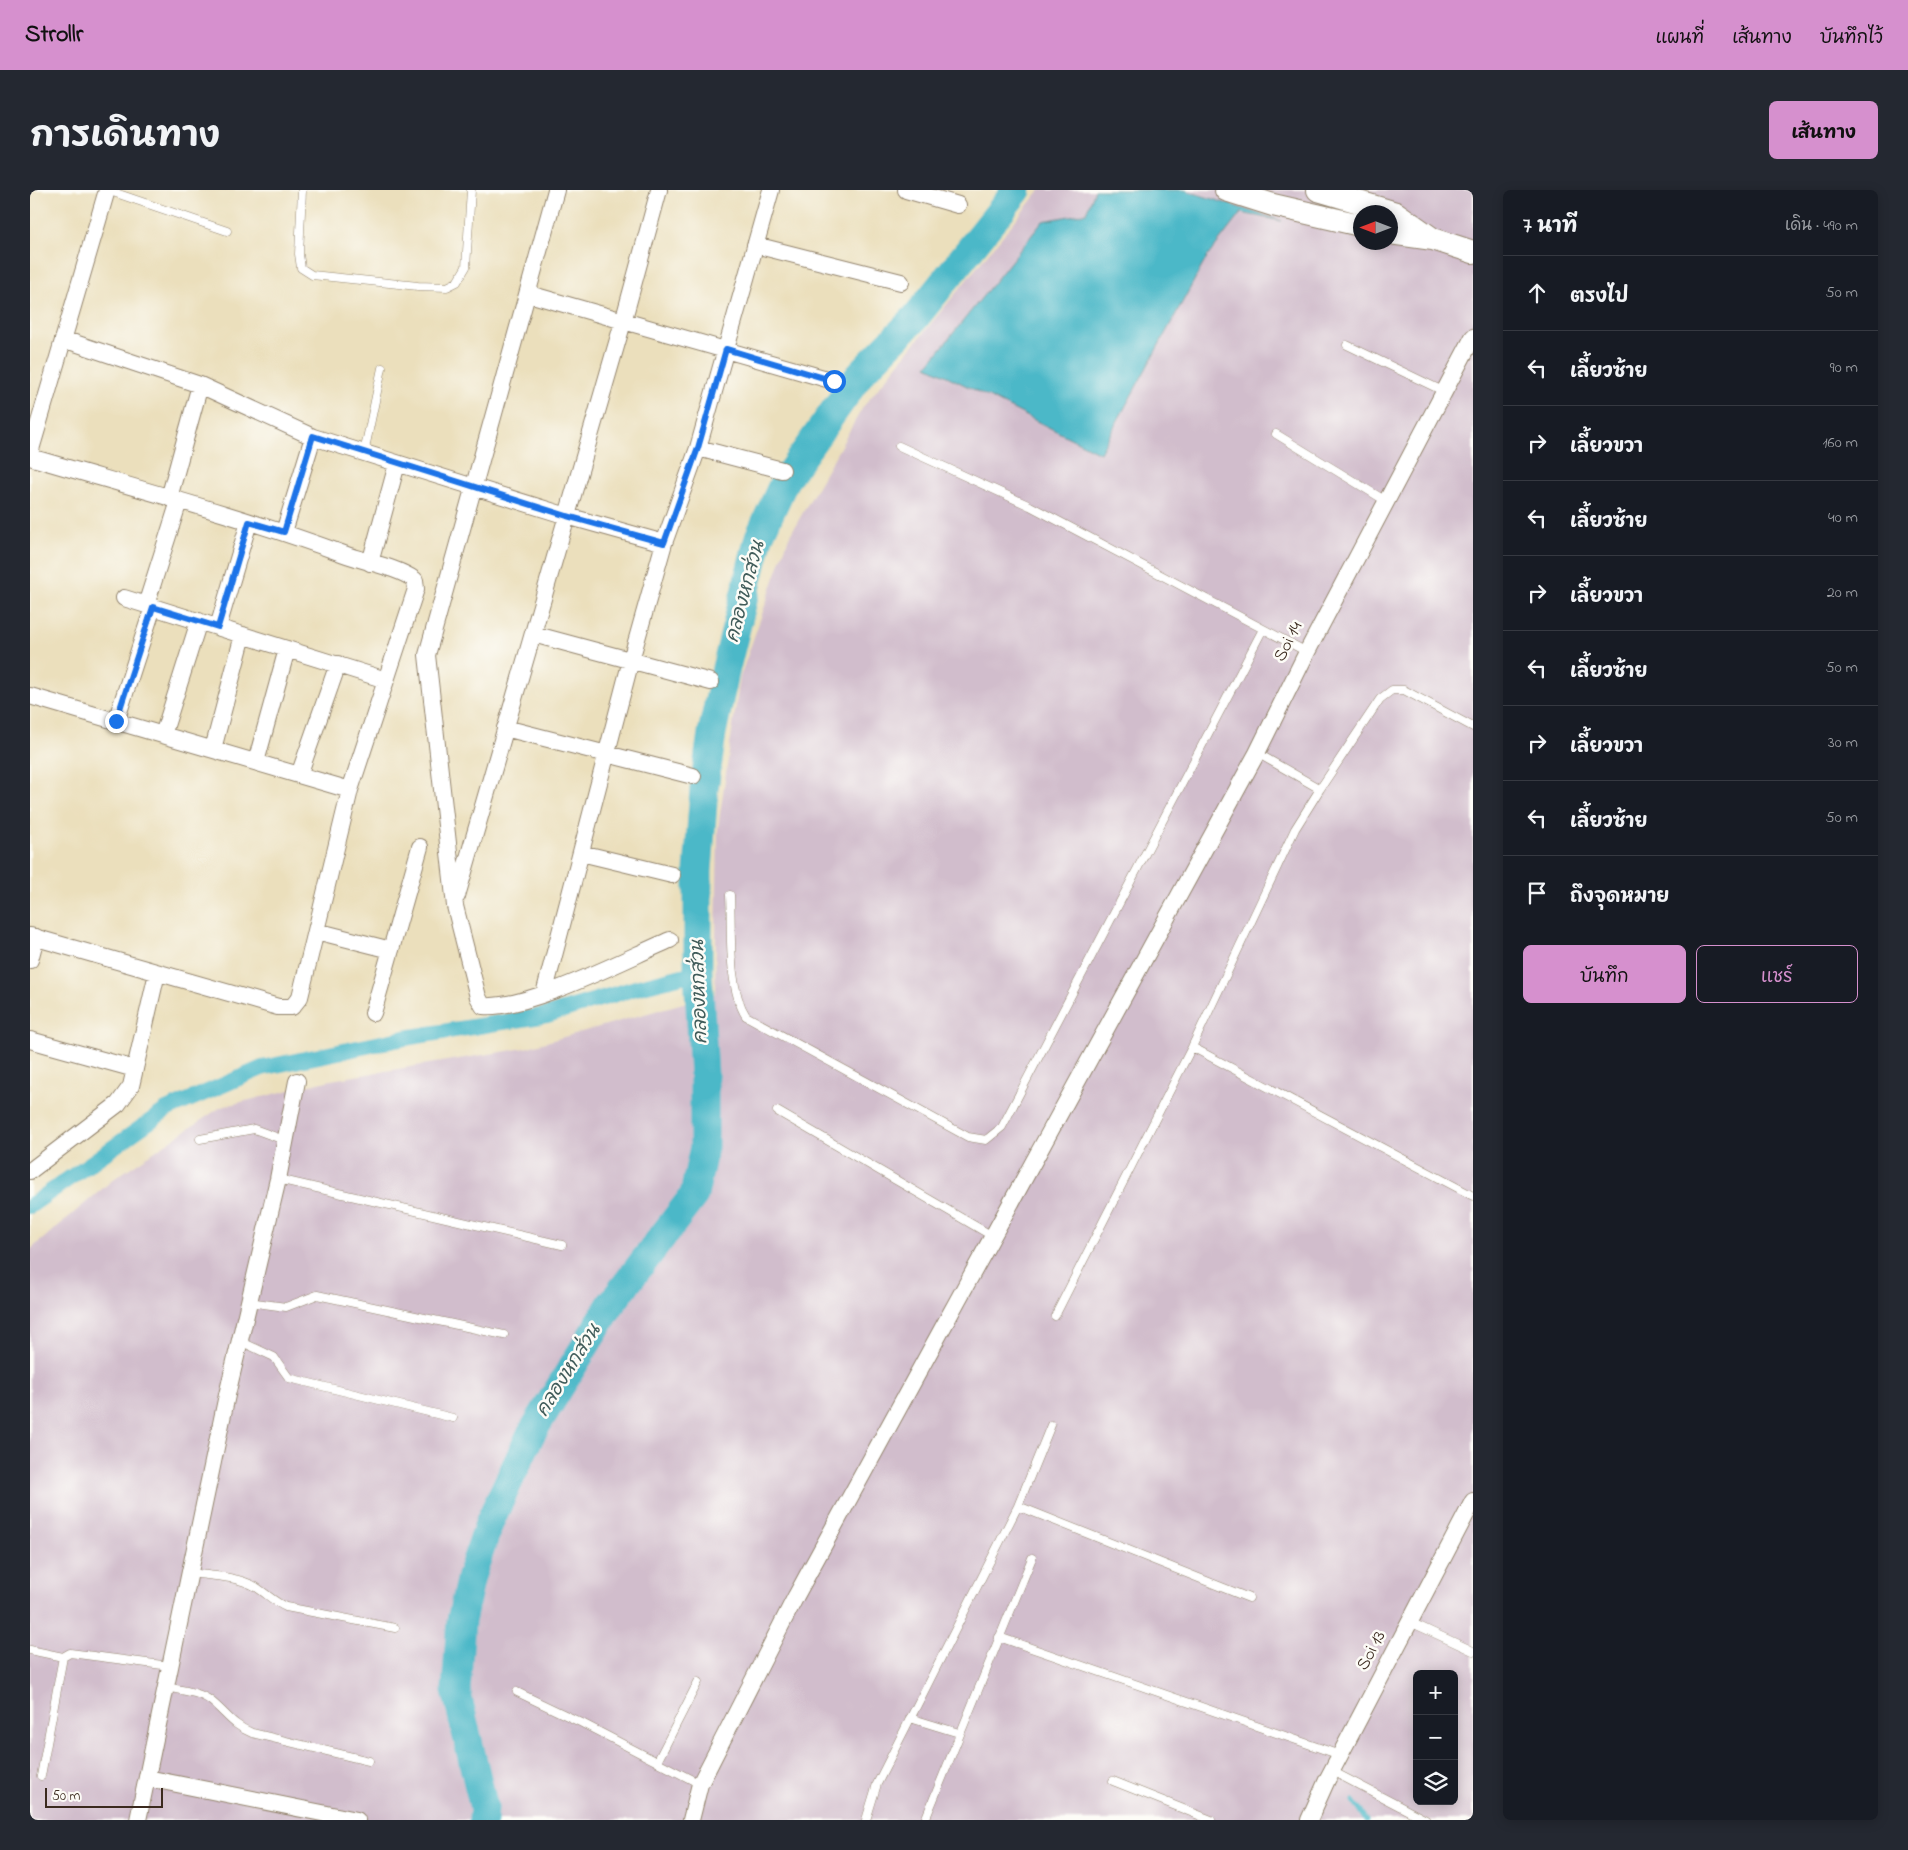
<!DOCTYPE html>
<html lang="th">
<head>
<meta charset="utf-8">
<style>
	body { margin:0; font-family:"Indie Flower","Playpen Sans Thai",sans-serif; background:#242831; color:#f1f3f6 }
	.controls { position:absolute; right:15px; bottom:15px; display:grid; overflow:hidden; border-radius:8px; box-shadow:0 2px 12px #0003 }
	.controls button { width:45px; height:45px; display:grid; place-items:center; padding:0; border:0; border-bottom:1px solid #363941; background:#171b24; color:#f1f3f6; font:25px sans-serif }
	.compass { position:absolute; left:1323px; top:15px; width:45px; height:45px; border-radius:50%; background:#171b24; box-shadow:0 2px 12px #0003; rotate:270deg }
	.scale { position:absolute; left:15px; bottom:12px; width:118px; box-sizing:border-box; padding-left:5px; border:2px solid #3b2a1e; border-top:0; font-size:14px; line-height:18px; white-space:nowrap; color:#3b2a1e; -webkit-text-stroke:4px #fdfcf7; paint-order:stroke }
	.stop { position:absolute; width:15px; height:15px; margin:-11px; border:4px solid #1a73e8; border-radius:50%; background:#fff }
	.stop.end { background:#1a73e8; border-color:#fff; box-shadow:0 1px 5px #0008 }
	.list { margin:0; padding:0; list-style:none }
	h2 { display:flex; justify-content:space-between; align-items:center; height:65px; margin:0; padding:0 20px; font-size:21px }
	h2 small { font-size:16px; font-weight:400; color:#9ea1a6 }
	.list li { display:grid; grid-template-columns:32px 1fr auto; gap:15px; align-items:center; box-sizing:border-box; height:75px; padding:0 20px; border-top:1px solid #363941 }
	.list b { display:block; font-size:19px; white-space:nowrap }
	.list em { font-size:16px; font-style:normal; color:#9ea1a6 }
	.actions { display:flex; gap:10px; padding:15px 20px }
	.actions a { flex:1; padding:11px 0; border:1px solid #d690ce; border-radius:8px; text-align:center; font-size:18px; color:#d690ce }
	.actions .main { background:#d690ce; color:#111 }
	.icon { flex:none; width:28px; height:28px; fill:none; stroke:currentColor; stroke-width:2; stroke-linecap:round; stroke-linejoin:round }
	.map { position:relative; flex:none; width:1443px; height:1630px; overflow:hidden; border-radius:8px }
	header { display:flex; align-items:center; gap:30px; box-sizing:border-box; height:70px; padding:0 25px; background:#d690ce; color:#111 }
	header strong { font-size:24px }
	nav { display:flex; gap:28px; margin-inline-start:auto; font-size:18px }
	.intro { display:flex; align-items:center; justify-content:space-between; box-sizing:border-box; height:120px; padding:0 30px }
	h1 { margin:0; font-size:35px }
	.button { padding:12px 22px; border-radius:8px; background:#d690ce; color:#111; font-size:18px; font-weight:700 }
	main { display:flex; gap:30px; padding:0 30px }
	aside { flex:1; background:#171b24; border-radius:8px; box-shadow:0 2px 12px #0003 }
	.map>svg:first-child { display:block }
	.industrial { fill:#d1bdcc; fill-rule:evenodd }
	.water { fill:#4cb8c8; stroke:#447173 }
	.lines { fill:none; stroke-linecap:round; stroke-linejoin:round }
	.stream { stroke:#4cb8c8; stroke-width:5 }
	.canal { stroke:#4cb8c8; stroke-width:16 }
	.river { stroke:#4cb8c8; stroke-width:29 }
	.lane-casing { stroke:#93846d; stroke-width:9 }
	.street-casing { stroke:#93846d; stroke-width:18 }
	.secondary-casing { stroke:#93846d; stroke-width:24 }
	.lane { stroke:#fff; stroke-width:8 }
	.street { stroke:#fff; stroke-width:16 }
	.secondary { stroke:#fff; stroke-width:22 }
	.route { stroke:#1a73e8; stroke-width:6 }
	.labels { text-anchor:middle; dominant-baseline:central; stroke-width:5; stroke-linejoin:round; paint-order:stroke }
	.street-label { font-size:18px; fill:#3b2a1e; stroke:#fdfcf7 }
	.water-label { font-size:19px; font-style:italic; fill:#415c5a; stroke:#fdfcf7 }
</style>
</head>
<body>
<header>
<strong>Strollr</strong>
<nav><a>แผนที่</a><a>เส้นทาง</a><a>บันทึกไว้</a></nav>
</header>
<div class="intro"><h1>การเดินทาง</h1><a class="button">เส้นทาง</a></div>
<main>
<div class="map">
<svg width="1443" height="1630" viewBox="0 0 1443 1630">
	<rect width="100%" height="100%" fill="#fdfcf7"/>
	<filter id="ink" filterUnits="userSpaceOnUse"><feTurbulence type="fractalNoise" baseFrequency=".02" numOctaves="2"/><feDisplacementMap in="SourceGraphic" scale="10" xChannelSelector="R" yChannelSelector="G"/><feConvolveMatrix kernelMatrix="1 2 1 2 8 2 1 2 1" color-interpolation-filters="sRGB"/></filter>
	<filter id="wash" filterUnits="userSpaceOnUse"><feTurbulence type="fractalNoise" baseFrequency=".0096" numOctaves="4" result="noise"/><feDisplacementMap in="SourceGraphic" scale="20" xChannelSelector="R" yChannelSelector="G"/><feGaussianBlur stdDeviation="1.12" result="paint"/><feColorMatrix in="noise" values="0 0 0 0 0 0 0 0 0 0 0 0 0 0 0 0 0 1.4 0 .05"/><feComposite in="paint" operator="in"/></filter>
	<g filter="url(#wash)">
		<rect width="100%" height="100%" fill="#ebdfbc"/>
		<path class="industrial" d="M1010,0H1443V1630H0V1060L85,988L191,917L301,890L495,858L685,804L688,638L710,487L759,347L833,217ZM1330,22H1360V52H1330ZM1387,1484H1424V1611H1387Z"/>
		<path class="water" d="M1065,0H1154L1252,31L1211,23L1177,67L1070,263L897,176L1013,31L1056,23Z"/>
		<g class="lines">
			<path class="stream" d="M1323,1611L1337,1630"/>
			<path class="canal" d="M0,1016L136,920L232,878L375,848L517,825L609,797L668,782"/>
			<path class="river" d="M453,1630L454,1618L426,1500L431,1431L441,1386L460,1331L501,1244L581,1114L664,1005L674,957V885L668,782V681L674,599L682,543L696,478L729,347L755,290L831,183L885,128L987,0"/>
		</g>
	</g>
	<g filter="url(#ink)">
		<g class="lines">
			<defs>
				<path id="lane" d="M77,0L197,41
					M272,0L269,64L271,78L282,85L388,96L417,97L427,92L436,77L441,0
					M1317,155L1413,201
					M1246,244L1356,311
					M869,256L1000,316L1277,462
					M334,263L352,178
					M1290,599L1350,509L1362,500H1374L1443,537
					M700,705C702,741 697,796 716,826L938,947L956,950L972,937L1233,439
					M1162,857L1443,1006
					M747,921L964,1047
					M170,949L224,939L254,950
					M248,989L532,1055
					M218,1112L256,1117L287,1105L474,1145
					M1025,1126L1162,857L1265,639L1290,599L1227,563
					M210,1151L244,1167L259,1188L423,1228
					M988,1316L1021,1235
					M160,1383C181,1386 207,1386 226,1397C237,1404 244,1412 256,1417L365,1438
					M1380,1432L1443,1461
					M969,1447L1310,1565
					M0,1460L33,1467
					M136,1497C150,1500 170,1502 181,1511C197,1524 202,1535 222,1543L339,1571
					M487,1502L552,1533L670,1594
					M880,1528L929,1543
					M627,1572L668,1492
					M1302,1581L1396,1630
					M11,1586L33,1467L40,1463L140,1476
					M1083,1591L1181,1630
					M836,1630L847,1594L988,1316L1219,1408
					M895,1630L1002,1368"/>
				<path id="street" d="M526,0L397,465L425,716L448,807L453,816C498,820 595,769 640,750
					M876,0L928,15
					M725,55L871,92
					M499,104L804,191
					M33,149L170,195L283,247L537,326L634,353
					M668,258L752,280
					M0,263L77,0
					M0,267C105,298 211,326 314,364C335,372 367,377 385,390L386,399L320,600L270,807L262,817H248L0,746
					M139,308L170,195
					M254,342L283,247
					M340,373L367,274
					M94,408L356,490
					M116,415L149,311
					M188,437L219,332
					M503,444L681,492
					M0,506L320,600
					M86,531L123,417
					M475,538L663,586
					M133,545L169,431
					M183,559L213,445
					M226,572L257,459
					M269,585L308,474
					M551,663L642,685
					M427,706L593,132L629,0
					M286,741L361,760
					M0,770L6,747
					M514,804L601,470L634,353L668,258L741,0
					M343,823L390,657
					M0,850L105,879
					M0,981L88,914L101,896L127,783
					M117,1588L327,1630
					M108,1630L197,1205L248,989L267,891
					M661,1630L670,1594L766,1406L1227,563L1277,462L1443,147
					M1279,1630L1297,1590L1443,1311"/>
				<path id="secondary" d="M1196,0L1243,15L1330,35
					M1288,0L1366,23L1403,49
					M1360,43L1403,49L1443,62"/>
			</defs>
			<use href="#lane" class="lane-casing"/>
			<use href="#street" class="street-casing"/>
			<use href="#secondary" class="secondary-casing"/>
			<use href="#lane" class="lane"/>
			<use href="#street" class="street"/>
			<use href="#secondary" class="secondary"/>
		</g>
	</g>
	<g class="lines" filter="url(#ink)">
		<path class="route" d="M86,531L123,417L188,437L219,332L254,342L283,246L537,326L634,353L668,258L696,159L804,191"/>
	</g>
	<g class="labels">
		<g class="street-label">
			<text transform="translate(1259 452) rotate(-63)">Soi 14</text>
			<text transform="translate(1342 1461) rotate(-62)">Soi 13</text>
		</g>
		<g class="water-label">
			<text transform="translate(716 402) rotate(-75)">คลองหกส่วน</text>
			<text transform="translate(670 802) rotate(-92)">คลองหกส่วน</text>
			<text transform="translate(539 1181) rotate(-58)">คลองหกส่วน</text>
		</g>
	</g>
</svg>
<div class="controls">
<button>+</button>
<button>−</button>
<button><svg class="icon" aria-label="layers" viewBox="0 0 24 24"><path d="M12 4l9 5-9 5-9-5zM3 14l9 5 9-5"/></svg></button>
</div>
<svg class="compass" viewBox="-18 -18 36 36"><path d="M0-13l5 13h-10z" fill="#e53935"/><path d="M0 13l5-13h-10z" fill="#9ea1a6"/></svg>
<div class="scale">50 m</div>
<div class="stop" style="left:804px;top:191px"></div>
<div class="stop end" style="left:86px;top:531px"></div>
</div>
<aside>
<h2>7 นาที<small>เดิน · 490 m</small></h2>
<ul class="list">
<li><svg class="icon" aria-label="ahead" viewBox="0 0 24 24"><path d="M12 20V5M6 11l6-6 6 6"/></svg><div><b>ตรงไป</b></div><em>50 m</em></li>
<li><svg class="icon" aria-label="left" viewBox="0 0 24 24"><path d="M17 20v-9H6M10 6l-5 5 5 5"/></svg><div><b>เลี้ยวซ้าย</b></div><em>90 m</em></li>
<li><svg class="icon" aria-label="right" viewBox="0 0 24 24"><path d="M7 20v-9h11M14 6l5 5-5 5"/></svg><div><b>เลี้ยวขวา</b></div><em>160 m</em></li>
<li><svg class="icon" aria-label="left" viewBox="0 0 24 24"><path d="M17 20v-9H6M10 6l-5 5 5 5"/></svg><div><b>เลี้ยวซ้าย</b></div><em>40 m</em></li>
<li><svg class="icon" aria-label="right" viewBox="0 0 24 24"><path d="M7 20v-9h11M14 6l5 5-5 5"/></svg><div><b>เลี้ยวขวา</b></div><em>20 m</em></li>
<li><svg class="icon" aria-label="left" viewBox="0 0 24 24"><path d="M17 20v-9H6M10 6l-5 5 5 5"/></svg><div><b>เลี้ยวซ้าย</b></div><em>50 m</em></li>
<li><svg class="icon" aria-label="right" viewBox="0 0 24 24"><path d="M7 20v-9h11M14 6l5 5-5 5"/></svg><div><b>เลี้ยวขวา</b></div><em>30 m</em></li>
<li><svg class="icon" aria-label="left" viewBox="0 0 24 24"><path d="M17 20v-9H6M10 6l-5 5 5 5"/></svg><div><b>เลี้ยวซ้าย</b></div><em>50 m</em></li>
<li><svg class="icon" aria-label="arrive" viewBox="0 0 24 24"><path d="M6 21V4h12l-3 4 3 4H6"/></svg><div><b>ถึงจุดหมาย</b></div></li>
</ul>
<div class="actions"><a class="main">บันทึก</a><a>แชร์</a></div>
</aside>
</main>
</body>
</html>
